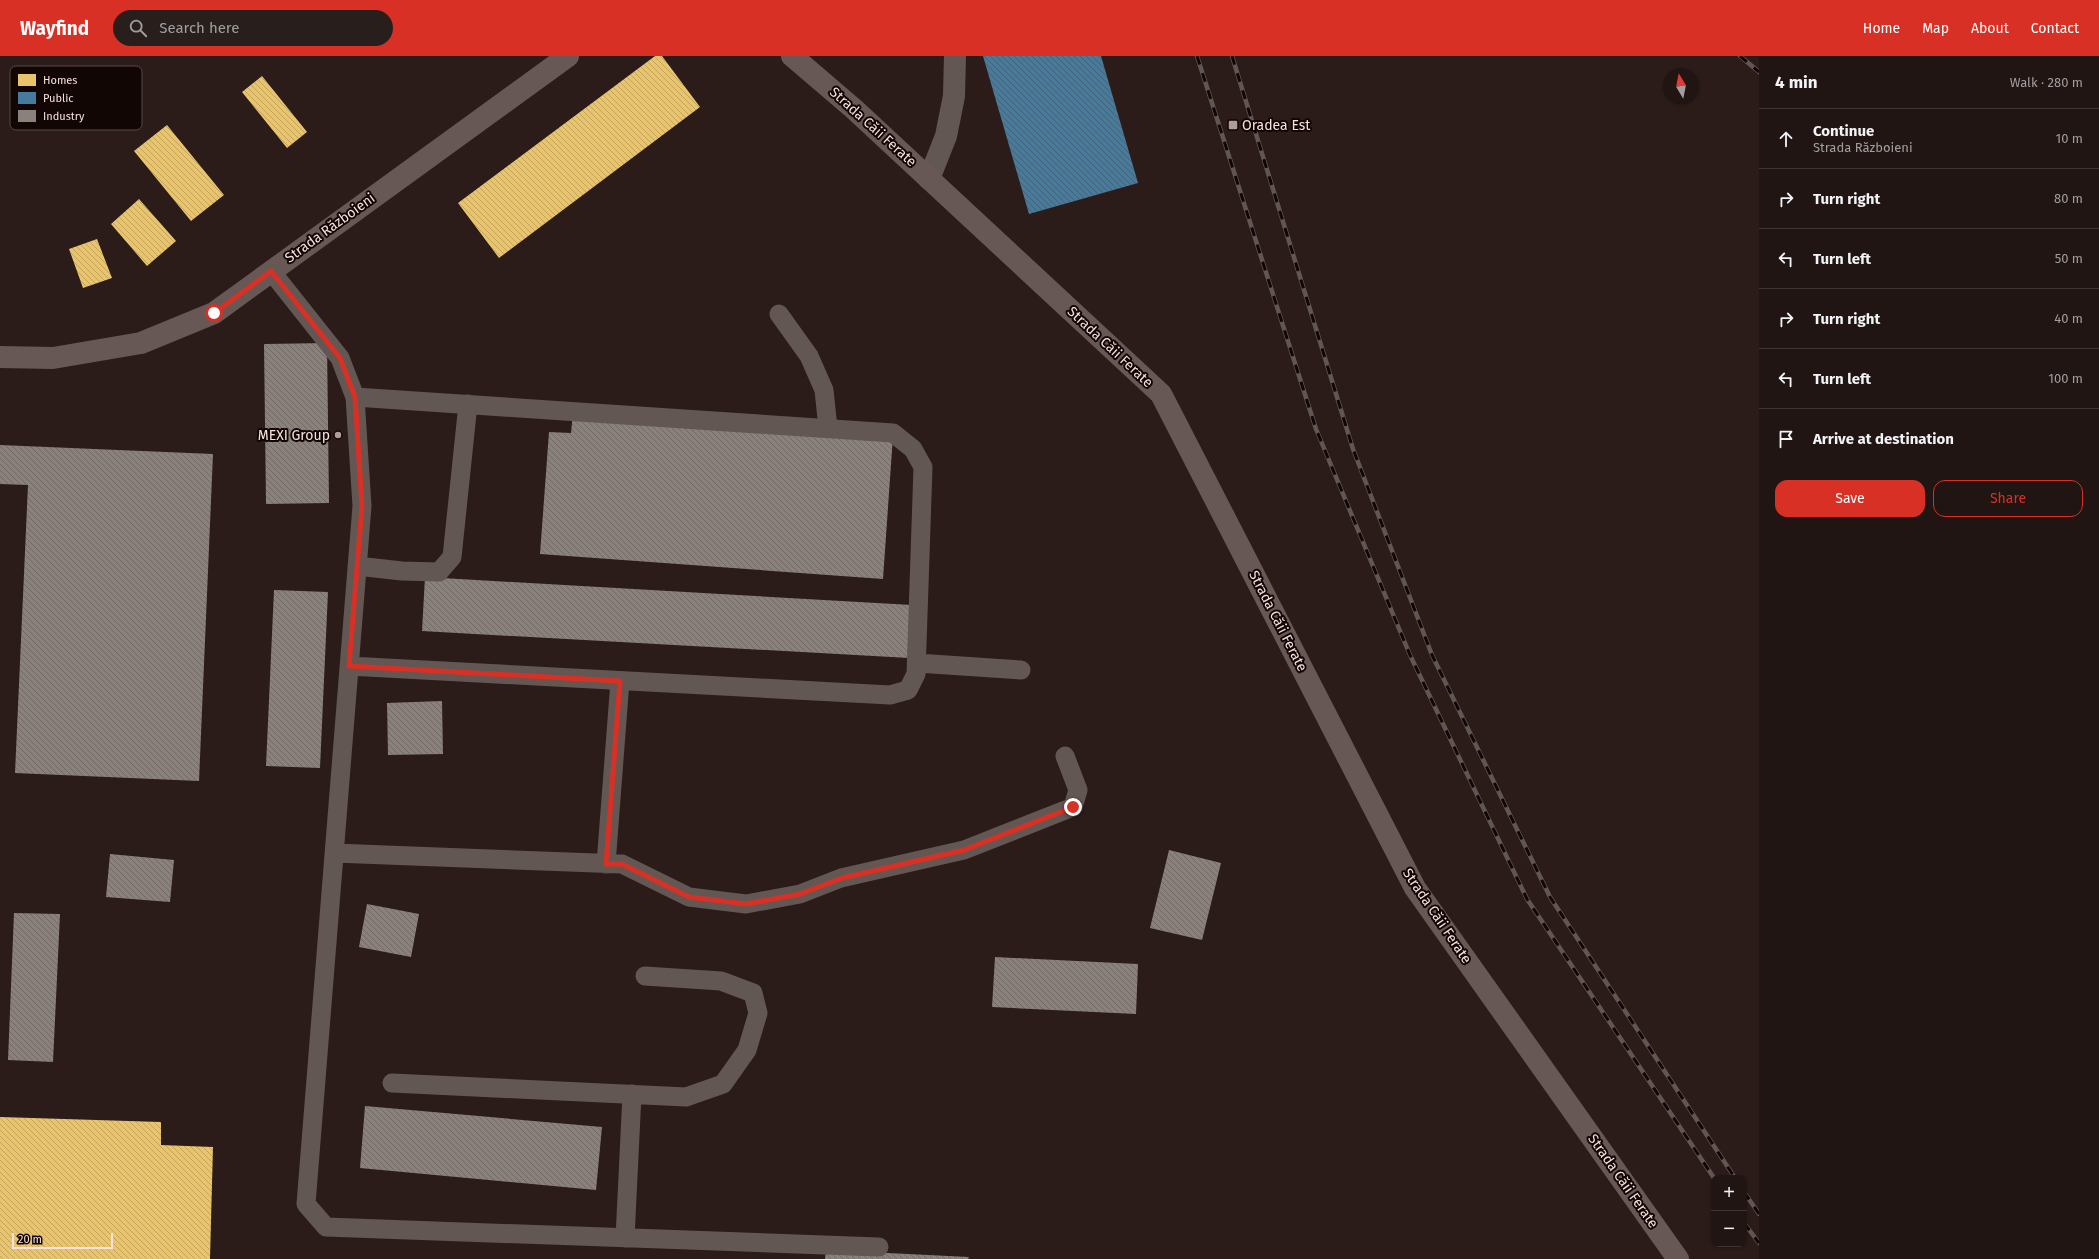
<!DOCTYPE html>
<html lang="en">
<head>
<meta charset="utf-8">
<style>
	body { margin:0; font-family:"Fira Sans",sans-serif; background:#281e1c; color:#f1f3f6 }
	.controls { position:absolute; right:12px; bottom:12px; display:grid; overflow:hidden; border-radius:8px; box-shadow:0 1px 3px #0004 }
	.controls button { width:36px; height:36px; display:grid; place-items:center; padding:0; border:0; border-bottom:1px solid #3d3433; background:#201513; color:#f1f3f6; font:20px sans-serif }
	.compass { position:absolute; left:1663px; top:12px; width:36px; height:36px; border-radius:50%; background:#201513; box-shadow:0 1px 3px #0004; rotate:350deg }
	.scale { position:absolute; left:12px; bottom:10px; width:101px; box-sizing:border-box; padding-left:4px; border:2px solid #f6e1dd; border-top:0; font-size:11px; line-height:14px; white-space:nowrap; color:#f6e1dd; -webkit-text-stroke:3px #120605; paint-order:stroke }
	.stop { position:absolute; width:12px; height:12px; margin:-9px; border:3px solid #d93025; border-radius:50%; background:#fff }
	.stop.end { background:#d93025; border-color:#fff; box-shadow:0 1px 4px #0008 }
	.list { margin:0; padding:0; list-style:none }
	h2 { display:flex; justify-content:space-between; align-items:center; height:52px; margin:0; padding:0 16px; font-size:17px }
	h2 small { font-size:13px; font-weight:400; color:#a29fa0 }
	.list li { display:grid; grid-template-columns:26px 1fr auto; gap:12px; align-items:center; box-sizing:border-box; height:60px; padding:0 16px; border-top:1px solid #3d3433 }
	.list b { display:block; font-size:15px; white-space:nowrap }
	.list p { margin:0; font-size:13px; white-space:nowrap; color:#a29fa0 }
	.list em { font-size:13px; font-style:normal; color:#a29fa0 }
	.actions { display:flex; gap:8px; padding:12px 16px }
	.actions a { flex:1; padding:9px 0; border:1px solid #d93025; border-radius:12px; text-align:center; font-size:14px; color:#d93025 }
	.actions .main { background:#d93025; color:#fff }
	.icon { flex:none; width:22px; height:22px; fill:none; stroke:currentColor; stroke-width:2; stroke-linecap:round; stroke-linejoin:round }
	.map { position:relative; flex:none; width:1759px; height:1203px; overflow:hidden }
	header { display:flex; align-items:center; gap:24px; box-sizing:border-box; height:56px; padding:0 20px; background:#d93025; color:#fff }
	header strong { font-size:19px }
	nav { display:flex; gap:22px; margin-inline-start:auto; font-size:14px }
	.search { width:280px; height:36px; background:#281e1c; display:flex; align-items:center; gap:10px; box-sizing:border-box; padding:0 14px; border-radius:22px; color:#a29fa0; font-size:15px }
	main { display:flex }
	aside { flex:1; background:#201513 }
	.map>svg:first-child { display:block }
	.homes { fill:url(#homes-back-hatch) }
	.public { fill:url(#public-back-hatch) }
	.industry { fill:url(#industry-back-hatch) }
	.lines { fill:none; stroke-linecap:round; stroke-linejoin:round }
	.lane { stroke:#635754; stroke-width:19 }
	.street { stroke:#635754; stroke-width:22 }
	.secondary { stroke:#675855; stroke-width:22 }
	.rail-casing { stroke:#625654; stroke-width:4.5 }
	.rail { stroke:#120605; stroke-width:3; stroke-dasharray:9; stroke-linecap:butt }
	.route { stroke:#d93025; stroke-width:5 }
	.poi-dot { fill:#af9c98; stroke:#120605; stroke-width:1.5 }
	.labels { text-anchor:middle; dominant-baseline:central; stroke-width:4; stroke-linejoin:round; paint-order:stroke }
	.poi-label { font-size:14px; fill:#f6e1dd; stroke:#120605; text-anchor:start }
	.street-label { font-size:14px; fill:#f6e1dd; stroke:#120605 }
	.key { fill:#120605; stroke:#564846; stroke-width:1 }
	.key-label { font-size:11px; fill:#f6e1dd }
</style>
</head>
<body>
<header>
<strong>Wayfind</strong>
<div class="search"><svg class="icon" aria-label="search" viewBox="0 0 24 24"><circle cx="10" cy="10" r="6"/><path d="M15 15l6 6"/></svg>Search here</div>
<nav><a>Home</a><a>Map</a><a>About</a><a>Contact</a></nav>
</header>
<main>
<div class="map">
<svg width="1759" height="1203" viewBox="0 0 1759 1203">
	<defs>
		<pattern id="homes-back-hatch" width="6" height="6" patternUnits="userSpaceOnUse"><rect width="6" height="6" fill="#e9c46a"/><path d="M-1 5l2 2M0 0l6 6M5-1l2 2" fill="none" stroke="#c1a460"/></pattern>
		<pattern id="public-back-hatch" width="6" height="6" patternUnits="userSpaceOnUse"><rect width="6" height="6" fill="#457b9d"/><path d="M-1 5l2 2M0 0l6 6M5-1l2 2" fill="none" stroke="#476274"/></pattern>
		<pattern id="industry-back-hatch" width="6" height="6" patternUnits="userSpaceOnUse"><rect width="6" height="6" fill="#8a817c"/><path d="M-1 5l2 2M0 0l6 6M5-1l2 2" fill="none" stroke="#706965"/></pattern>
	</defs>
	<rect width="100%" height="100%" fill="#2b1c19"/>
	<path class="homes" d="M655,0H662L700,51L499,202L458,147Z
		M262,20L307,76L287,92L242,36Z
		M167,69L224,139L191,165L134,95Z
		M139,143L176,185L147,210L111,168Z
		M97,183L112,222L83,232L69,193Z
		M0,1061L161,1066V1089L213,1091L210,1203H0Z"/>
	<path class="public" d="M983,0H1101L1138,127L1029,158Z"/>
	<path class="industry" d="M327,287L329,447L266,448L264,288Z
		M573,357L893,380L883,523L540,498L549,376L571,377Z
		M0,389L213,398L199,725L15,717L28,429L0,428Z
		M425,521L912,549L909,602L422,575Z
		M274,534L328,536L320,712L266,710Z
		M442,645L443,698L388,699L387,647Z
		M1169,794L1221,807L1202,884L1150,872Z
		M110,798L174,804L170,846L106,841Z
		M367,848L419,858L411,901L359,891Z
		M14,857L60,858L53,1006L8,1004Z
		M995,901L1138,908L1136,958L992,951Z
		M365,1050L602,1071L596,1134L360,1112Z
		M826,1194L969,1201L968,1203H825Z"/>
	<g class="lines">
		<path class="lane" d="M271,215L340,302L355,341L362,450L306,1148L326,1171L879,1191
			M779,258L809,300L824,334L828,372
			M357,510L402,515L439,516L452,501L468,348
			M917,607L1021,614
			M349,610L890,639L908,634L916,618L923,411L913,393L893,377L355,341
			M334,797L622,808L689,841L746,848L800,838L841,822L964,794L1073,751L1078,734L1065,700
			M606,808L620,625
			M392,1027L686,1041L723,1028L747,994L758,957L753,937L721,925L645,920
			M625,1182L632,1038"/>
		<path class="street" d="M929,123L946,80L954,40L955,0"/>
		<path class="secondary" d="M792,0L854,53L1161,338L1415,832L1678,1203
			M0,301L53,302L141,287L214,257L568,0"/>
		<defs>
			<path id="rail" d="M1197,0L1316,373L1410,599L1527,843L1714,1122
				M1232,0L1353,393L1432,599L1550,841L1735,1122
				M1740,0L1759,16
				M1744,1136L1759,1158
				M1744,1167L1759,1187"/>
		</defs>
		<use href="#rail" class="rail-casing"/>
		<use href="#rail" class="rail"/>
	</g>
	<g class="lines">
		<path class="route" d="M214,257L271,215L340,302L355,341L362,450L349,610L620,625L606,808H622L689,841L746,848L800,838L842,822L964,794L1073,751"/>
	</g>
	<g class="poi-dot">
		<rect x="1228" y="64" width="10" height="10" rx="2"/>
		<circle cx="338" cy="379" r="4"/>
	</g>
	<g class="labels">
		<g class="poi-label">
			<text x="1242" y="69">Oradea Est</text>
			<text x="330" y="379" text-anchor="end">MEXI Group</text>
		</g>
		<g class="street-label">
			<text transform="translate(873 71) rotate(42)">Strada Căii Ferate</text>
			<text transform="translate(330 172) rotate(-36)">Strada Războieni</text>
			<text transform="translate(1110 291) rotate(43)">Strada Căii Ferate</text>
			<text transform="translate(1278 565) rotate(63)">Strada Căii Ferate</text>
			<text transform="translate(1437 860) rotate(56)">Strada Căii Ferate</text>
			<text transform="translate(1623 1125) rotate(55)">Strada Căii Ferate</text>
		</g>
	</g>
	<rect x="10" y="10" width="132" height="64" rx="6" class="key"/>
	<rect x="18" y="18" width="18" height="12" fill="#e9c46a"/>
	<rect x="18" y="36" width="18" height="12" fill="#457b9d"/>
	<rect x="18" y="54" width="18" height="12" fill="#8a817c"/>
	<g class="key-label">
		<text x="43" y="28">Homes</text>
		<text x="43" y="46">Public</text>
		<text x="43" y="64">Industry</text>
	</g>
</svg>
<div class="controls">
<button>+</button>
<button>−</button>
</div>
<svg class="compass" viewBox="-18 -18 36 36"><path d="M0-13l5 13h-10z" fill="#e53935"/><path d="M0 13l5-13h-10z" fill="#a29fa0"/></svg>
<div class="scale">20 m</div>
<div class="stop" style="left:214px;top:257px"></div>
<div class="stop end" style="left:1073px;top:751px"></div>
</div>
<aside>
<h2>4 min<small>Walk · 280 m</small></h2>
<ul class="list">
<li><svg class="icon" aria-label="ahead" viewBox="0 0 24 24"><path d="M12 20V5M6 11l6-6 6 6"/></svg><div><b>Continue</b><p>Strada Războieni</p></div><em>10 m</em></li>
<li><svg class="icon" aria-label="right" viewBox="0 0 24 24"><path d="M7 20v-9h11M14 6l5 5-5 5"/></svg><div><b>Turn right</b></div><em>80 m</em></li>
<li><svg class="icon" aria-label="left" viewBox="0 0 24 24"><path d="M17 20v-9H6M10 6l-5 5 5 5"/></svg><div><b>Turn left</b></div><em>50 m</em></li>
<li><svg class="icon" aria-label="right" viewBox="0 0 24 24"><path d="M7 20v-9h11M14 6l5 5-5 5"/></svg><div><b>Turn right</b></div><em>40 m</em></li>
<li><svg class="icon" aria-label="left" viewBox="0 0 24 24"><path d="M17 20v-9H6M10 6l-5 5 5 5"/></svg><div><b>Turn left</b></div><em>100 m</em></li>
<li><svg class="icon" aria-label="arrive" viewBox="0 0 24 24"><path d="M6 21V4h12l-3 4 3 4H6"/></svg><div><b>Arrive at destination</b></div></li>
</ul>
<div class="actions"><a class="main">Save</a><a>Share</a></div>
</aside>
</main>
</body>
</html>
